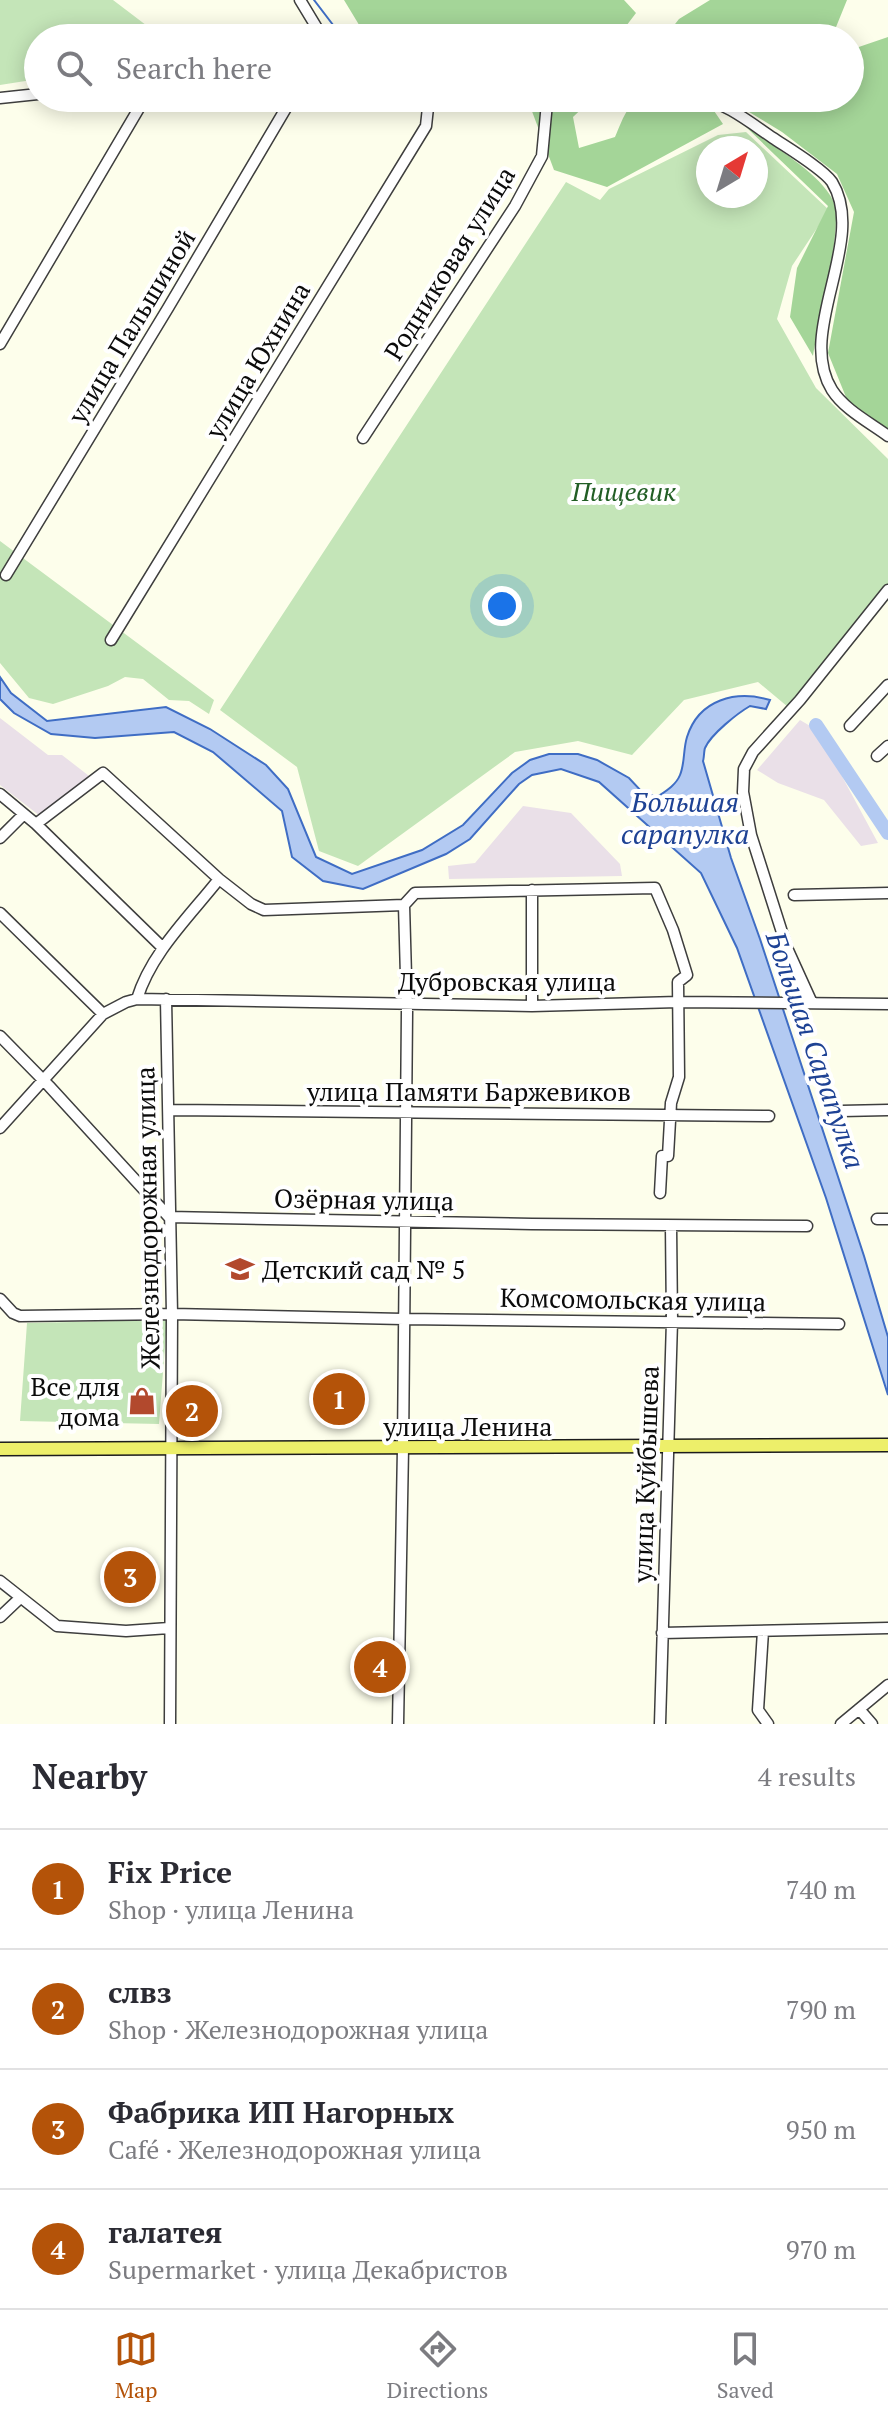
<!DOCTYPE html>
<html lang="en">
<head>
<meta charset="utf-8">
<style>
	body { margin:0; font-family:"PT Serif",serif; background:#f7f7f7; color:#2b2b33 }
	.compass { position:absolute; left:696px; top:136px; width:72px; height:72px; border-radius:50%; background:#fff; box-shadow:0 4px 20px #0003; rotate:38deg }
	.you { position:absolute; left:502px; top:606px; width:28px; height:28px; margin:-20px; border:6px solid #fff; border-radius:50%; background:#1a73e8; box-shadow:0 0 0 12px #1a73e833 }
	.badge { display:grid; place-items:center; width:52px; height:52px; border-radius:50%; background:#b45309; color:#fff; font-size:26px; font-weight:700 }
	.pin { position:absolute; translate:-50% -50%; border:4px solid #fff; box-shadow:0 2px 8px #0006 }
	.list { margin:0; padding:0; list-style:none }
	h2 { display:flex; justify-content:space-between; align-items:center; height:104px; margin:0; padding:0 32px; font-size:34px }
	h2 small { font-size:26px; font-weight:400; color:#7c7c81 }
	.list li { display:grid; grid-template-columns:52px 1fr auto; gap:24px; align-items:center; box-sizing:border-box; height:120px; padding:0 32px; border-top:2px solid #e1e1e2 }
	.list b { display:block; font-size:30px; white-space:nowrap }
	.list p { margin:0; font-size:26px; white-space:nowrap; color:#7c7c81 }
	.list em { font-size:26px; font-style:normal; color:#7c7c81 }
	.icon { flex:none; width:44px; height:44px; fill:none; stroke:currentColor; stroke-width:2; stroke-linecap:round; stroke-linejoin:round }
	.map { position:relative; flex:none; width:888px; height:1724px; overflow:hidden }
	.search { position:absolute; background:#fff; box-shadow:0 4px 20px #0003; left:24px; right:24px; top:24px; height:88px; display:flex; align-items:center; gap:20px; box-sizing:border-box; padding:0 28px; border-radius:44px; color:#7c7c81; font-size:30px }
	.sheet { height:584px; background:#fff }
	nav { display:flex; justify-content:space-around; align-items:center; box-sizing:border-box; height:112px; border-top:2px solid #e1e1e2; background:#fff; font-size:22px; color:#7c7c81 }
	nav a { display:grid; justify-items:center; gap:4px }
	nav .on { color:#b45309 }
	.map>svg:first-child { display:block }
	.industrial { fill:#eae0e8 }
	.green { fill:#c4e5b8; fill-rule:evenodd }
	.forest { fill:#a4d598 }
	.water { fill:#b3caf2; stroke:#3f6dc4; stroke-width:2 }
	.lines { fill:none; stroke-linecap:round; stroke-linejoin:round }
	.stream { stroke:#3f6dc4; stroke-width:2 }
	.river { stroke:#b3caf2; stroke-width:14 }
	.minor-casing { stroke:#3e3e3e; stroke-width:13 }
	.major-casing { stroke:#1c1c1c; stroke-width:15 }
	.minor { stroke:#fff; stroke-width:10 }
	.major { stroke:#edef6a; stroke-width:12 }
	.labels { text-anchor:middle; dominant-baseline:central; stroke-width:8; stroke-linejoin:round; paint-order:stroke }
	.street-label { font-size:26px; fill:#0b0b0b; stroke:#fff }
	.park-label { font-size:26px; font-style:italic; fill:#215e24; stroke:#fff }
	.poi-label { font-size:26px; fill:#0b0b0b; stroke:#fff; text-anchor:start }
	.water-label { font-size:28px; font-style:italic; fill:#1e4294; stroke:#fff }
</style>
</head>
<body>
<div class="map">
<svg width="888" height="1724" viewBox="0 0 888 1724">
	<rect width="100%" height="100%" fill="#fdfeeb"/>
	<path class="industrial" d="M0,718L48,755H62L93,779L40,816L0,785Z
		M800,720L817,730L878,843L861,846L824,800L778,783L757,770Z
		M523,806L571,813L620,864L622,876L449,879L448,866L475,863Z"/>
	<path class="green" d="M0,0H113L163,38H38V79L0,85Z
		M746,132L829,210L792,266L777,319L816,388L888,459V589L788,707L758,682L684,700L632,755L578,741L515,752L358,866L319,851L297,767L220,710L566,182L600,200L609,189L718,135ZM708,148H756V196H708Z
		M0,541L214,700L209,714L189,701L169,700L143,679L125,677L108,686L53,704L29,698L0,663Z
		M167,1320L159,1424L20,1421L27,1323Z"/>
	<path class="forest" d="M344,0H624L636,13L617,38H367Z
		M710,0H847L834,32L835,38H664L679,19Z
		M888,37V431L848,402L828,353L854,212L837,174L782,132L726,98H850V50Z
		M527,98H593L573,117L579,148L615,137C619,128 623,116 629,108C643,90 687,99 708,102L723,124L607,187L554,170Z
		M745,126C770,144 824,175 834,203C843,228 818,325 813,356L790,317L797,268L828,206Z"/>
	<path class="water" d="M0,677L11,693L47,721L166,707L210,729L266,765L288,789L316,857L352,874L422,850L463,825L512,773L530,760L549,754H578L597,760L629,778L642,792L657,797C666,791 676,785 680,775C685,763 683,750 687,737C699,699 736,690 770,700L766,709L750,706C738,713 711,734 705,748C704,750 704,759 703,761L731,858L760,939L864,1256L888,1337V1395L826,1198L737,948L701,873L599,782L561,769L532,775L519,784L470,839L446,854L363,889L323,881L292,857L282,811L213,752L174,732L95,738L51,734L14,713L0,699Z"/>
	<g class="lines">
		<path class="stream" d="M314,0L343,38"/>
		<path class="river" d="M816,725L888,833"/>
		<defs>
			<path id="minor" d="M300,0L323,38
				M0,98L38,94
				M507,98L547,103L590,98
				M699,98C725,102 752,124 773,138C788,148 823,169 832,182C868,241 795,331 832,390C845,410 869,422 888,436
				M0,344L145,98
				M363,438L515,206L542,156L547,103
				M6,575L168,308L292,98
				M111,640L426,126L429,98
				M850,726L888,685
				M877,756L888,746
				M0,794L36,824L163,948
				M36,824L103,773L219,879L251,904L264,910L404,905L415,893L655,888L673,930L687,975L678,982L679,1077L671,1103L668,1156H662L660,1193
				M0,838L24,814
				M794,895L888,893
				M0,913L103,1014
				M137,999C151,953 189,917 219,879
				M166,999L172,1314L170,1724
				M812,1003L787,948L751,835L743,792L744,769L753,752L800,700L888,590
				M532,1006V890
				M0,1036L49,1086L169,1217L532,1224L807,1226
				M169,1110L769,1116
				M841,1111L888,1110
				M0,1128L103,1014L126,1002L137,999L532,1006L678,1002L888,1004
				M877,1219H888
				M0,1299L13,1313L20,1316L172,1314L403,1319L839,1324
				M0,1581L57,1626L126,1631L169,1628
				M0,1617L20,1598
				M763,1631L758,1710L768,1724
				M662,1633L888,1628
				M859,1709L872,1724
				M398,1724L403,1448L407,1012L404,905
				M660,1724L672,1321L671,1226
				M841,1724L888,1685"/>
			<path id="major" d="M0,1449L888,1445"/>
		</defs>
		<use href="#minor" class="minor-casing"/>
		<use href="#major" class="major-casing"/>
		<use href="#minor" class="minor"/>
		<use href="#major" class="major"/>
	</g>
	<defs>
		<symbol id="school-bare" viewBox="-9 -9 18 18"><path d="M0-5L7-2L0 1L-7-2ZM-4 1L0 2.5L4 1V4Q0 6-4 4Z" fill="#b2492d" stroke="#fff" stroke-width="2.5" paint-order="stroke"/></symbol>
		<symbol id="shop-bare" viewBox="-9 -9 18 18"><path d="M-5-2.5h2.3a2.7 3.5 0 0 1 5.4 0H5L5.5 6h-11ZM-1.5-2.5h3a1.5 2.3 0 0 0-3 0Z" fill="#b2492d" stroke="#fff" stroke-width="2.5" paint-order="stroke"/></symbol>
	</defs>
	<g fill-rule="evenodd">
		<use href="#school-bare" x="220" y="1249" width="40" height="40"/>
		<use href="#shop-bare" x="122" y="1381" width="40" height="40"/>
	</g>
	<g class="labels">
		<g class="street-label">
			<text transform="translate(449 263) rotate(-58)">Родниковая улица</text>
			<text transform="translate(131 326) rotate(-59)">улица Пальшиной</text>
			<text transform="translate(257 360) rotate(-59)">улица Юхнина</text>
			<text x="507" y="981">Дубровская улица</text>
			<text x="469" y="1091">улица Памяти Баржевиков</text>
			<text transform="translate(364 1199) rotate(1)">Озёрная улица</text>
			<text transform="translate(147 1218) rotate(-91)">Железнодорожная улица</text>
			<text transform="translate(633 1299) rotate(1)">Комсомольская улица</text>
			<text x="468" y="1426">улица Ленина</text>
			<text transform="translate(645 1474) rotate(-88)">улица Куйбышева</text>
		</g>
		<g class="park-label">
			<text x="624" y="491">Пищевик</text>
		</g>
		<g class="poi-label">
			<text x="262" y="1269">Детский сад № 5</text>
			<text x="120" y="1386" text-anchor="end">Все для<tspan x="120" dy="30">дома</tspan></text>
		</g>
		<g class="water-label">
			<text x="685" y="801">Большая<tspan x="685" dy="32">сарапулка</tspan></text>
			<text transform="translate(816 1050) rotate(71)">Большая Сарапулка</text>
		</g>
	</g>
</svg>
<svg class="compass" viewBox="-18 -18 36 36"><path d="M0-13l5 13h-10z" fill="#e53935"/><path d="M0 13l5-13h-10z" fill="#7c7c81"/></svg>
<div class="you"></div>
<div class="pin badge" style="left:339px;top:1399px">1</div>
<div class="pin badge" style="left:192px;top:1411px">2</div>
<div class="pin badge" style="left:130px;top:1577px">3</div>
<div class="pin badge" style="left:380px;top:1667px">4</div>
<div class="search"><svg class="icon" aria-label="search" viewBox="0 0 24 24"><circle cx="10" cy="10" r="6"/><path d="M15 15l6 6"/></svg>Search here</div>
</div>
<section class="sheet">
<h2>Nearby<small>4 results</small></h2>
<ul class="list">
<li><span class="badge">1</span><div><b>Fix Price</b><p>Shop · улица Ленина</p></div><em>740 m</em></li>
<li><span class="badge">2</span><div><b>слвз</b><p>Shop · Железнодорожная улица</p></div><em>790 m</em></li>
<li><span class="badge">3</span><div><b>Фабрика ИП Нагорных</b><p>Café · Железнодорожная улица</p></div><em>950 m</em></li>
<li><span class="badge">4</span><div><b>галатея</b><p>Supermarket · улица Декабристов</p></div><em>970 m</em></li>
</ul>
</section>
<nav>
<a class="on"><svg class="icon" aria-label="map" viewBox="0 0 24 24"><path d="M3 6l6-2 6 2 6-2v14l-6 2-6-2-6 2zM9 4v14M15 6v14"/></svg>Map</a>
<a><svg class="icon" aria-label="directions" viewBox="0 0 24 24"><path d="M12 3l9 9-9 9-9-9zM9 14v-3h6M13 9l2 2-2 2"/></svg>Directions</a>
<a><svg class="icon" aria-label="saved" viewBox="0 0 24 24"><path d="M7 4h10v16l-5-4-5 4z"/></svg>Saved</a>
</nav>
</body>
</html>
